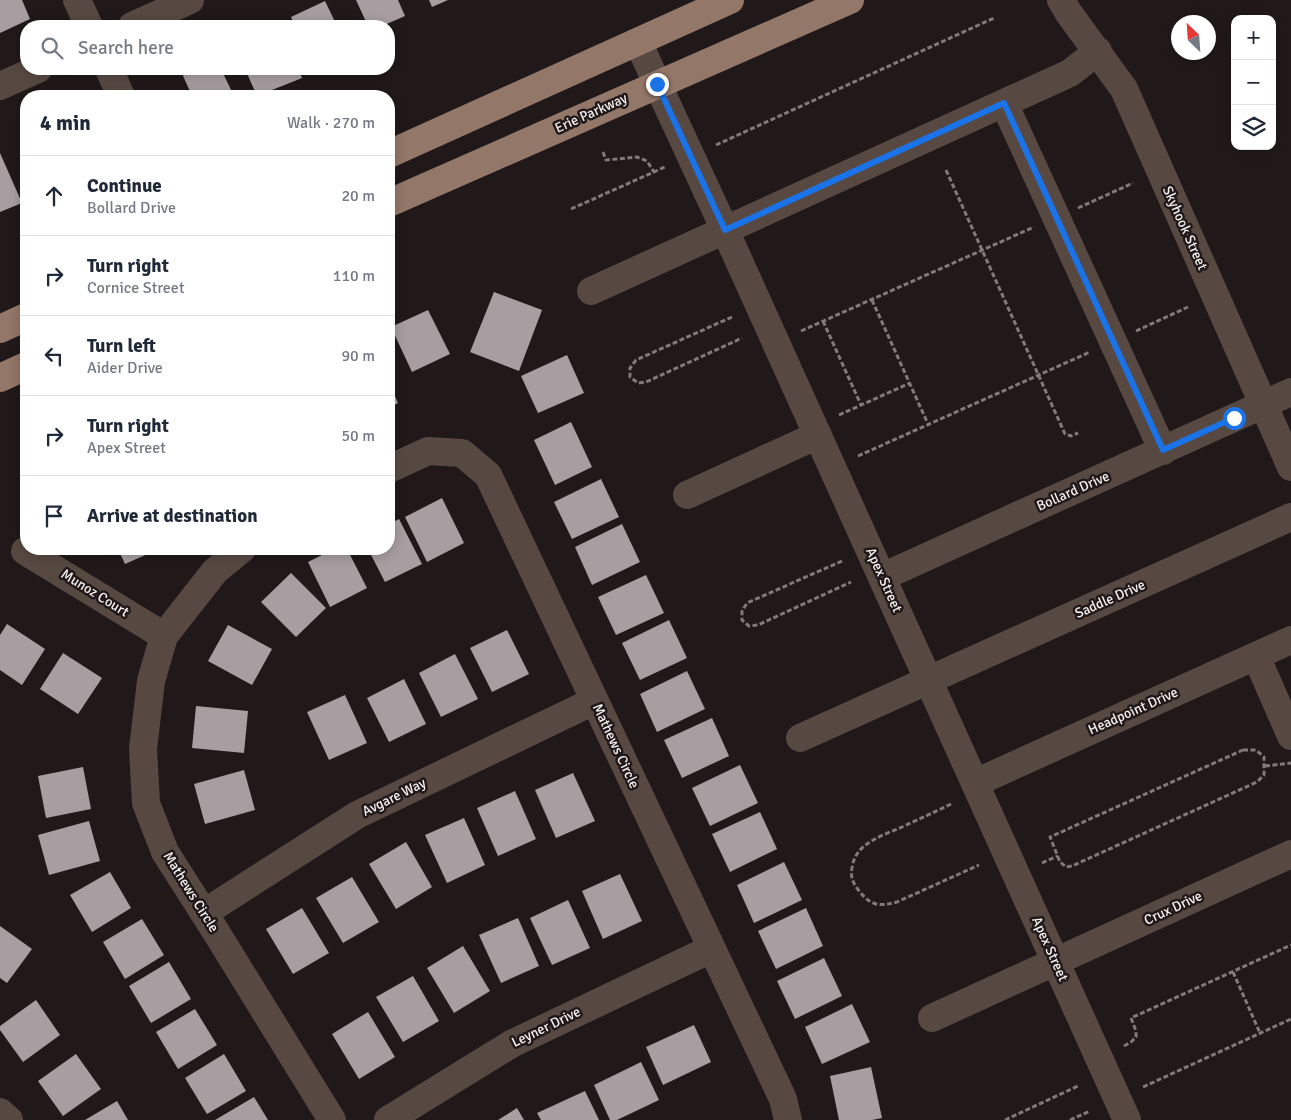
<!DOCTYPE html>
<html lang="en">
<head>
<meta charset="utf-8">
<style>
	body { margin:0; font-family:Signika,sans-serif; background:#f6f6f7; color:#1f2937 }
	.controls { position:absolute; right:15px; top:15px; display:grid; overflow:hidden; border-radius:10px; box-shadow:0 2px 12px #0003 }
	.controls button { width:45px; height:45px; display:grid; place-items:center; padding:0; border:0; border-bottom:1px solid #e0e1e3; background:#fff; color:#1f2937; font:25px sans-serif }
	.compass { position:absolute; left:1171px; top:15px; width:45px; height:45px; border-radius:50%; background:#fff; box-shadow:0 2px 12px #0003; rotate:335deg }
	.stop { position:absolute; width:15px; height:15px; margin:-11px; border:4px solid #1a73e8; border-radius:50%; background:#fff }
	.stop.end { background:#1a73e8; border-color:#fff; box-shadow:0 1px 5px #0008 }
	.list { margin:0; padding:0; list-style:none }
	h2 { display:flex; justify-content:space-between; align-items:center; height:65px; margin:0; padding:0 20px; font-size:21px }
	h2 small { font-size:16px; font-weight:400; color:#747a83 }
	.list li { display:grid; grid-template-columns:32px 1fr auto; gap:15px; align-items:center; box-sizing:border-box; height:80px; padding:0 20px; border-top:1px solid #e0e1e3 }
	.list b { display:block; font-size:19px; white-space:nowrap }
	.list p { margin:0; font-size:16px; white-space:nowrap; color:#747a83 }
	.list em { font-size:16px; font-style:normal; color:#747a83 }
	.icon { flex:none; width:28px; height:28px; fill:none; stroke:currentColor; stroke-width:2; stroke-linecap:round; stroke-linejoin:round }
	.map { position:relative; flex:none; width:1291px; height:1120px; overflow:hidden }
	.search { position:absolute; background:#fff; box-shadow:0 2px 12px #0003; left:20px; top:20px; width:375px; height:55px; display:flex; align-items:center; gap:12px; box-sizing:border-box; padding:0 18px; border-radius:20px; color:#747a83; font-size:19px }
	.panel { position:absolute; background:#fff; box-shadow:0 2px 12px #0003; left:20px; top:90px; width:375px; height:465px; border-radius:20px }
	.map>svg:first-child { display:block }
	.building { fill:#a89ea2 }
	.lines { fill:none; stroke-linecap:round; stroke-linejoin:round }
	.path { stroke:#817a7a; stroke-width:3; stroke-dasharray:5 2.5; stroke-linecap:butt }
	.minor { stroke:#574942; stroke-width:28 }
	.major { stroke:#937769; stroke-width:28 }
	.route { stroke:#1a73e8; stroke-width:6 }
	.labels { text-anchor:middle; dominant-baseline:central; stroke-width:5; stroke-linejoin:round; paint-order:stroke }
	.street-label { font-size:14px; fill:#f7f1f1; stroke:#211919 }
</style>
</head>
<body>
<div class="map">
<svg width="1291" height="1120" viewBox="0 0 1291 1120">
	<rect width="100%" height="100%" fill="#211919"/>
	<path class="building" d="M0,0H22L30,19L0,33Z
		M356,0H398L405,16L382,26H368Z
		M429,0H448L432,7Z
		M325,1L337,26H295L291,17Z
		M180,69H221L233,94L228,96H192Z
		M245,69H298L302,78L257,96Z
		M0,153L22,203L0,212Z
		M494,292L542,310L519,371L470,352Z
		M428,310L450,354L412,372L391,327Z
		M567,355L584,393L538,413L521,376Z
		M389,383L398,403L389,408Z
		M571,422L592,467L555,485L534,440Z
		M601,479L619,517L572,539L554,502Z
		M442,498L464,543L427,562L405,517Z
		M399,519L422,564L385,582L368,549H389V524Z
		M622,524L640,562L592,585L575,547Z
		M118,549H159L125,564Z
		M334,549H347L367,588L330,607L308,562Z
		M291,573L326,608L296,637L261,602Z
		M646,575L664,613L616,635L598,597Z
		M669,620L687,658L640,680L622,643Z
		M7,624L45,649L22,685L0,670V635Z
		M228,625L272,649L252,685L208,661Z
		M507,630L529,674L492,692L470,648Z
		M63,653L102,678L78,714L40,689Z
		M455,654L478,699L441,717L419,673Z
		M687,671L705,709L657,732L640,694Z
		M404,679L426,724L389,742L367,698Z
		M345,695L367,743L329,760L307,712Z
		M196,706L248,711L244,753L192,748Z
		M712,718L729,756L682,778L664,740Z
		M740,765L758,803L710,826L692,788Z
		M83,767L91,809L46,818L38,776Z
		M244,770L255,810L205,824L194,784Z
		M573,773L595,821L556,838L535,790Z
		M515,791L536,839L498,856L477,808Z
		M760,812L777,849L730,872L712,834Z
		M464,818L485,865L447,883L425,835Z
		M89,821L100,861L49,875L38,835Z
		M406,842L432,887L396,909L369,864Z
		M784,862L802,900L754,923L737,885Z
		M110,872L131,908L92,932L70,895Z
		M620,874L642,921L603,939L582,891Z
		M352,877L379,922L343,943L316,898Z
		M568,900L590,948L552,965L530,918Z
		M302,908L329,953L293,974L266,929Z
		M806,908L823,946L776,969L758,931Z
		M518,918L539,966L501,983L479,935Z
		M142,919L164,955L125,979L103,942Z
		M0,926L32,949L7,983L0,978Z
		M463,946L490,991L454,1013L427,968Z
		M824,958L842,996L795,1019L777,981Z
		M169,962L191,999L151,1023L129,986Z
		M413,976L439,1021L403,1042L376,997Z
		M36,1000L60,1035L23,1062L0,1030V1026Z
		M852,1004L870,1042L822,1064L805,1027Z
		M195,1009L217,1045L178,1069L156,1032Z
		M368,1012L395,1057L359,1079L332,1034Z
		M694,1025L711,1062L663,1085L646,1047Z
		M76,1054L101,1089L63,1116L38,1081Z
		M224,1054L246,1091L207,1114L185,1078Z
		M641,1062L659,1100L617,1120H610L594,1085Z
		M871,1067L882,1118L872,1120H839L830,1076Z
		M585,1091L599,1120H541L537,1113Z
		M254,1097L268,1120H215Z
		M117,1101L128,1120H85Z
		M517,1108L524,1120H498Z"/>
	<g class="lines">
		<path class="path" d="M716,145L994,18
			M603,152L606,160L637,157L647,161L654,172
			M946,170L1065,434L1071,436L1078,433
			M1078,208L1133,183
			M571,209L665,167
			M872,300L928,424
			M732,317L636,360L630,368V377L638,383L646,382L742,338
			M823,321L861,405
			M801,331L1034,227
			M1136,331L1188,307
			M839,415L910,383
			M858,456L1090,352
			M842,561L747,603L742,611V620L749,626L758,625L851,582
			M1243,750H1256L1264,757V775L1257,782L1072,866L1066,867L1060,862L1050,837Z
			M1265,766L1291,763
			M951,804C935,812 919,819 902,827C882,836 855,843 852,868C850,878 854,885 860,892C872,907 881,906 897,902L979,865
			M1042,863L1058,856
			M1233,972L1260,1033
			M1124,1046L1131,1042L1136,1037V1031L1131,1018L1291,945
			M1143,1087L1291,1019
			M1005,1120L1078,1086
			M1070,1120L1090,1111"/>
		<path class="minor" d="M77,0L89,26
			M1061,0L1068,12L1124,89L1291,467
			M132,26L190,0
			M638,42L725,230L1127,1120
			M109,69L121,96
			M0,86L38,69
			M1004,103L1163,451
			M591,291L1070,73L1098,51
			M389,469L428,451L462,453L488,475L783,1099L788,1120
			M687,495L818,435
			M242,549L215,571L164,636L151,681L143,749L146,803L165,852L216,932L332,1120
			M25,551L164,636
			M882,577L1291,392
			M1256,656L1291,736
			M800,738L1291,517
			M975,783L1291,640
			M204,913L357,815L594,701
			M932,1018L1291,854
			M0,1112L9,1120
			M388,1120L513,1043L711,949"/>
		<path class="major" d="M389,154L730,0
			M389,203L850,0
			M0,329L26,317
			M0,378L26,366"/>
	</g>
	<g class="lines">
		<path class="route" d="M657,84L725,230L1004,103L1163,450L1234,418"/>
	</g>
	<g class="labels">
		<g class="street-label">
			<text transform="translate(591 113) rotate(-24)">Erie Parkway</text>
			<text transform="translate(1185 228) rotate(66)">Skyhook Street</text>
			<text transform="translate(1073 491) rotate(-24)">Bollard Drive</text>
			<text transform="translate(884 580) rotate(66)">Apex Street</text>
			<text transform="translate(95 593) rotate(32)">Munoz Court</text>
			<text transform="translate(1110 599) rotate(-24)">Saddle Drive</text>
			<text transform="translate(1133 711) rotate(-24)">Headpoint Drive</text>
			<text transform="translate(616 746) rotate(65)">Mathews Circle</text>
			<text transform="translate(394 797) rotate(-26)">Avgare Way</text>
			<text transform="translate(191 892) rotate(58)">Mathews Circle</text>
			<text transform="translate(1173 908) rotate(-25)">Crux Drive</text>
			<text transform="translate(1050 949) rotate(66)">Apex Street</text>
			<text transform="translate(546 1027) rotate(-26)">Leyner Drive</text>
		</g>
	</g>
</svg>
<div class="controls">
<button>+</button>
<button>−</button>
<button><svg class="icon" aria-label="layers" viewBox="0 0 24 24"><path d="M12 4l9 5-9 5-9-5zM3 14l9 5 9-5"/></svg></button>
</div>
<svg class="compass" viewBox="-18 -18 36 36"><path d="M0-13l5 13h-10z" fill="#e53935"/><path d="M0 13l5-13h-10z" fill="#747a83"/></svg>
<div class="stop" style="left:1234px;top:418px"></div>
<div class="stop end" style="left:657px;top:84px"></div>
<div class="search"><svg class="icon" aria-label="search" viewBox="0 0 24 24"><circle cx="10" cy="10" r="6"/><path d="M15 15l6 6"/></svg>Search here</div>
<section class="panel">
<h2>4 min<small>Walk · 270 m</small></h2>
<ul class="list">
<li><svg class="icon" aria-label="ahead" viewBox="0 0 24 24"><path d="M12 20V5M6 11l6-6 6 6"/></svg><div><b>Continue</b><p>Bollard Drive</p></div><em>20 m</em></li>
<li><svg class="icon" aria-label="right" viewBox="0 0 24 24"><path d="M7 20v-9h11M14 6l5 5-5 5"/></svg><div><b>Turn right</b><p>Cornice Street</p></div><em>110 m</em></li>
<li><svg class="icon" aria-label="left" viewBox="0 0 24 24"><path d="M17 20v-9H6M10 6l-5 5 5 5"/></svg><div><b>Turn left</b><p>Aider Drive</p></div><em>90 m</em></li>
<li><svg class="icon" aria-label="right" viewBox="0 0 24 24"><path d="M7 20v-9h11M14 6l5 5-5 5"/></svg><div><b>Turn right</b><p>Apex Street</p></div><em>50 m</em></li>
<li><svg class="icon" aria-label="arrive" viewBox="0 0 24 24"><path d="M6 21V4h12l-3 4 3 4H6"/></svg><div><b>Arrive at destination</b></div></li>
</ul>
</section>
</div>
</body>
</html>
